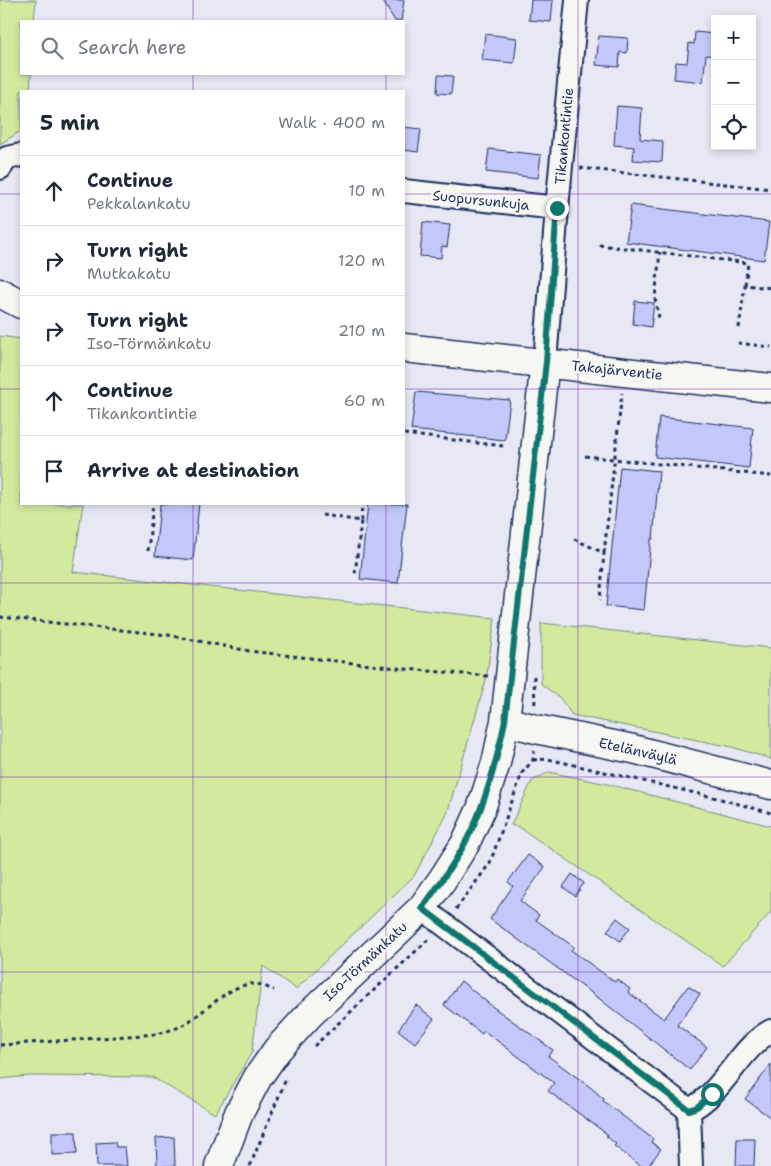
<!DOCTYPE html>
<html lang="en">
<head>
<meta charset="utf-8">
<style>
	body { margin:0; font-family:"Shantell Sans",sans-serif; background:#f2f2f3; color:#1f2937 }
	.controls { position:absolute; right:15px; top:15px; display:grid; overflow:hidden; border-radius:0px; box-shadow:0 2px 8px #0003 }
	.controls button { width:45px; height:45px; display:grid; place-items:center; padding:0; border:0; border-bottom:1px solid #e0e1e3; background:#fff; color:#1f2937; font:25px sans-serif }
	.stop { position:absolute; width:15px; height:15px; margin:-11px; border:4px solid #0f766e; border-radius:50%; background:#fff }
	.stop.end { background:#0f766e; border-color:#fff; box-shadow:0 1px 5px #0008 }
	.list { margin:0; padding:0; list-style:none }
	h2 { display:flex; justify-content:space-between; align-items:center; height:65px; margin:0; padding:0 20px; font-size:21px }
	h2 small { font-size:16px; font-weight:400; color:#747a83 }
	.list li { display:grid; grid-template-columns:32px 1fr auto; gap:15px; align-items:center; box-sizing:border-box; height:70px; padding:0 20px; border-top:1px solid #e0e1e3 }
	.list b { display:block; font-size:19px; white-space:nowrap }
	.list p { margin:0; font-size:16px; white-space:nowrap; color:#747a83 }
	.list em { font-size:16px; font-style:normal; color:#747a83 }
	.icon { flex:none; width:28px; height:28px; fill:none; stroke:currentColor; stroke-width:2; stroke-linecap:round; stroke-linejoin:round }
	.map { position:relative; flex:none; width:771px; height:1166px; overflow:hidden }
	.search { position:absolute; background:#fff; box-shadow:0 2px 8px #0003; left:20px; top:20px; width:385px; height:55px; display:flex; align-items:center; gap:12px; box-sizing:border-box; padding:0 18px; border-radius:0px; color:#747a83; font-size:19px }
	.panel { position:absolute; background:#fff; box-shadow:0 2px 8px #0003; left:20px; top:90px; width:385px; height:415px; border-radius:0px }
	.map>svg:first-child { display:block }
	.green { fill:#d2e99e; stroke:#768c7e }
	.building { fill:#c4c7f9; stroke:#1b2f5e }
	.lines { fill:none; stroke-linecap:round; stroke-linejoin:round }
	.street-casing { stroke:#1b2f5e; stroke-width:26 }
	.secondary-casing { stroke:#1b2f5e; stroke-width:31 }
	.path { stroke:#1b2f5e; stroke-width:3; stroke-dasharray:4 4; stroke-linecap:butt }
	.street { stroke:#f6f6f2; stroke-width:22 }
	.secondary { stroke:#f6f6f2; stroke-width:28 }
	.route { stroke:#0f766e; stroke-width:6 }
	.grid { fill:none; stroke:#7b2cbf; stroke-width:1; stroke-opacity:0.55 }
	.labels { text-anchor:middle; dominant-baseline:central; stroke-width:5; stroke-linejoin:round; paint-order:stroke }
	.street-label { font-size:14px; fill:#1b2f5e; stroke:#f6f6f2 }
</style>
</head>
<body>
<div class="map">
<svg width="771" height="1166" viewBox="0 0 771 1166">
	<rect width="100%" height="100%" fill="#e7e8f4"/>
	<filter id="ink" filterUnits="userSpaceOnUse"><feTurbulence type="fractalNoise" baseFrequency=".02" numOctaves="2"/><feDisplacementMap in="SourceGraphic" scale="10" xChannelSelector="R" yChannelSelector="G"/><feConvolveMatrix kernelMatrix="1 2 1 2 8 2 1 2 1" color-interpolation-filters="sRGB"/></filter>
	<g filter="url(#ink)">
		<path class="green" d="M0,0H36L34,21H21V74H31L30,91H21V131L0,144Z
			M0,336L21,339V504H83L73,572L495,618L486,680L447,814L414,876L296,989L263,966L252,1052L215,1114L152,1077L29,1076L0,1079Z
			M541,623L771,648V759L732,747L572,715L560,698L541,684Z
			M549,772L607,784L771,826V912L723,966L519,827L511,825L532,781Z"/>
		<path class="building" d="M382,0H404L401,21H395Z
			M531,0H553L551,22L529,20Z
			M695,32L715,34L713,56L706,55L703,82L674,79L676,62L687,63L689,43L694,44Z
			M485,34L517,38L514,63L482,60Z
			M599,36L628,38L627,53L620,52L619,67L596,65Z
			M438,75L453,76L451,94L437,93Z
			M617,106L642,108L640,139L663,141L662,162L633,160L634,147L614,145Z
			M404,127L421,129L418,152L404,150Z
			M489,149L541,155L538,178L486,172Z
			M631,205L769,222L764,260L626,242Z
			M423,222L450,225L447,247L442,246L441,258L420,256Z
			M635,301L654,303L651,327L633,324Z
			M416,392L510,400L505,440L411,430Z
			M659,417L753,428L749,468L655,457Z
			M620,467L659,471L653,539H651L644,610L606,606Z
			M160,504H199L193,560L155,556Z
			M368,504H407L398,583L360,579Z
			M528,855L545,867L520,901L539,915L536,920L574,947L571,950L615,982L617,979L630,989L628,992L664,1019L688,986L700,994L677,1025L707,1047L690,1070L601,1000L490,919L513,886L508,882Z
			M572,874L584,883L575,896L563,887Z
			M617,918L630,928L620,941L607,931Z
			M461,981L493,1007L553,1050L548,1056L590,1087L604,1099L603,1101L653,1139L651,1142L661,1149L648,1166H641L614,1146L616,1144L606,1136L607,1134L548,1091L554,1083L484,1031L482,1034L444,1005Z
			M416,1005L434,1019L415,1043L398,1030Z
			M771,1064V1118L745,1099Z
			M52,1132H76L77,1154L52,1155Z
			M174,1137L175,1166H157L156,1138Z
			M737,1139H755L754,1166H736Z
			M115,1142L116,1147H125L127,1166H97L96,1143Z"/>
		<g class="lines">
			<defs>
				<path id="street" d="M0,168L7,158L21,155
					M404,191L557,208
					M545,362L557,208L577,0
					M422,908L689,1110L691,1166
					M689,1110C723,1094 739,1048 771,1031"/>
				<path id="secondary" d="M0,293L21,304
					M404,348L771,388
					M505,721L536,729L633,749L771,785
					M219,1166L239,1113L258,1077L277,1050L309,1015L422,908L442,880L465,844L481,809L496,763L505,721L545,362"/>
			</defs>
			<use href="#street" class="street-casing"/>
			<use href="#secondary" class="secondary-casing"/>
			<path class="path" d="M580,168L771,189
				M599,245L748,263L745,285
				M659,318L655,298L660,252
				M739,328L745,285L771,288
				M738,343L771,347
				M404,434L503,446
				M585,456L771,476
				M322,515L361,521L355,575
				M361,521L362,504
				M574,539L604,553L600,600
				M148,551L153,504
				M604,553L622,393
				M0,617L168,635L249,651L406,669L488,676
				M534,676L535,707
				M533,760L548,759L717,798L771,813
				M456,909L490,863L522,773L533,760L534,751
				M0,1045L157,1034C164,1032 172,1030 179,1027C202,1016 230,982 255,984C261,984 268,988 274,990
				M314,1046L430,938
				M250,1166L286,1079"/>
			<use href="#street" class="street"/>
			<use href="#secondary" class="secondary"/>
		</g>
	</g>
	<g class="lines" filter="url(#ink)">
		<path class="route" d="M557,208L546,362L505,721C496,763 485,807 464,845C452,867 437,888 422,908L689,1110L697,1107L712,1094"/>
	</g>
	<path class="grid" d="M193,0V21M386,0V21M578,0V1166M193,74V91M386,74V91M0,194H21M404,194H771M0,389H21M404,389H771M193,504V1166M386,504V1166M0,583H771M0,777H771M0,972H771"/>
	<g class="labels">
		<g class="street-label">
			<text transform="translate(564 136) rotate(-85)">Tikankontintie</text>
			<text transform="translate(481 200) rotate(6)">Suopursunkuja</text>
			<text transform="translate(617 370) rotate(6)">Takajärventie</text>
			<text transform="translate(638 751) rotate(13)">Etelänväylä</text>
			<text transform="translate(365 961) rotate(-43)">Iso-Törmänkatu</text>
		</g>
	</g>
</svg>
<div class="controls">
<button>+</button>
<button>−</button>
<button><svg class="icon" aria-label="locate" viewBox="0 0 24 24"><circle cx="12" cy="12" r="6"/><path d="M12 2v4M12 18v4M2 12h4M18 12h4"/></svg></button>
</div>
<div class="stop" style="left:712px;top:1094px"></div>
<div class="stop end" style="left:557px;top:208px"></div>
<div class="search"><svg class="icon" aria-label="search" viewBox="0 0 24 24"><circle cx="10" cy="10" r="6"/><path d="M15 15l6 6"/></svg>Search here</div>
<section class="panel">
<h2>5 min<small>Walk · 400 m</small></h2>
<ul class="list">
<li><svg class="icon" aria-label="ahead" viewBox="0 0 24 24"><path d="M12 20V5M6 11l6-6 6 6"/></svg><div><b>Continue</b><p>Pekkalankatu</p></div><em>10 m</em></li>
<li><svg class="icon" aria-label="right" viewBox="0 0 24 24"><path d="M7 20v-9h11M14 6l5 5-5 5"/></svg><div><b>Turn right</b><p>Mutkakatu</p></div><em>120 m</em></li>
<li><svg class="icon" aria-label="right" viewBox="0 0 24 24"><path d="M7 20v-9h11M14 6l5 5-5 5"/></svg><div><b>Turn right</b><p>Iso-Törmänkatu</p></div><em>210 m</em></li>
<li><svg class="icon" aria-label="ahead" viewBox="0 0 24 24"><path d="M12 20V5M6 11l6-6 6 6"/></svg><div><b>Continue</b><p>Tikankontintie</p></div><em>60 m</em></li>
<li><svg class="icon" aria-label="arrive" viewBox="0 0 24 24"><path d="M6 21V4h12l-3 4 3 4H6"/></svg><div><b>Arrive at destination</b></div></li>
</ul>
</section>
</div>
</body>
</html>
